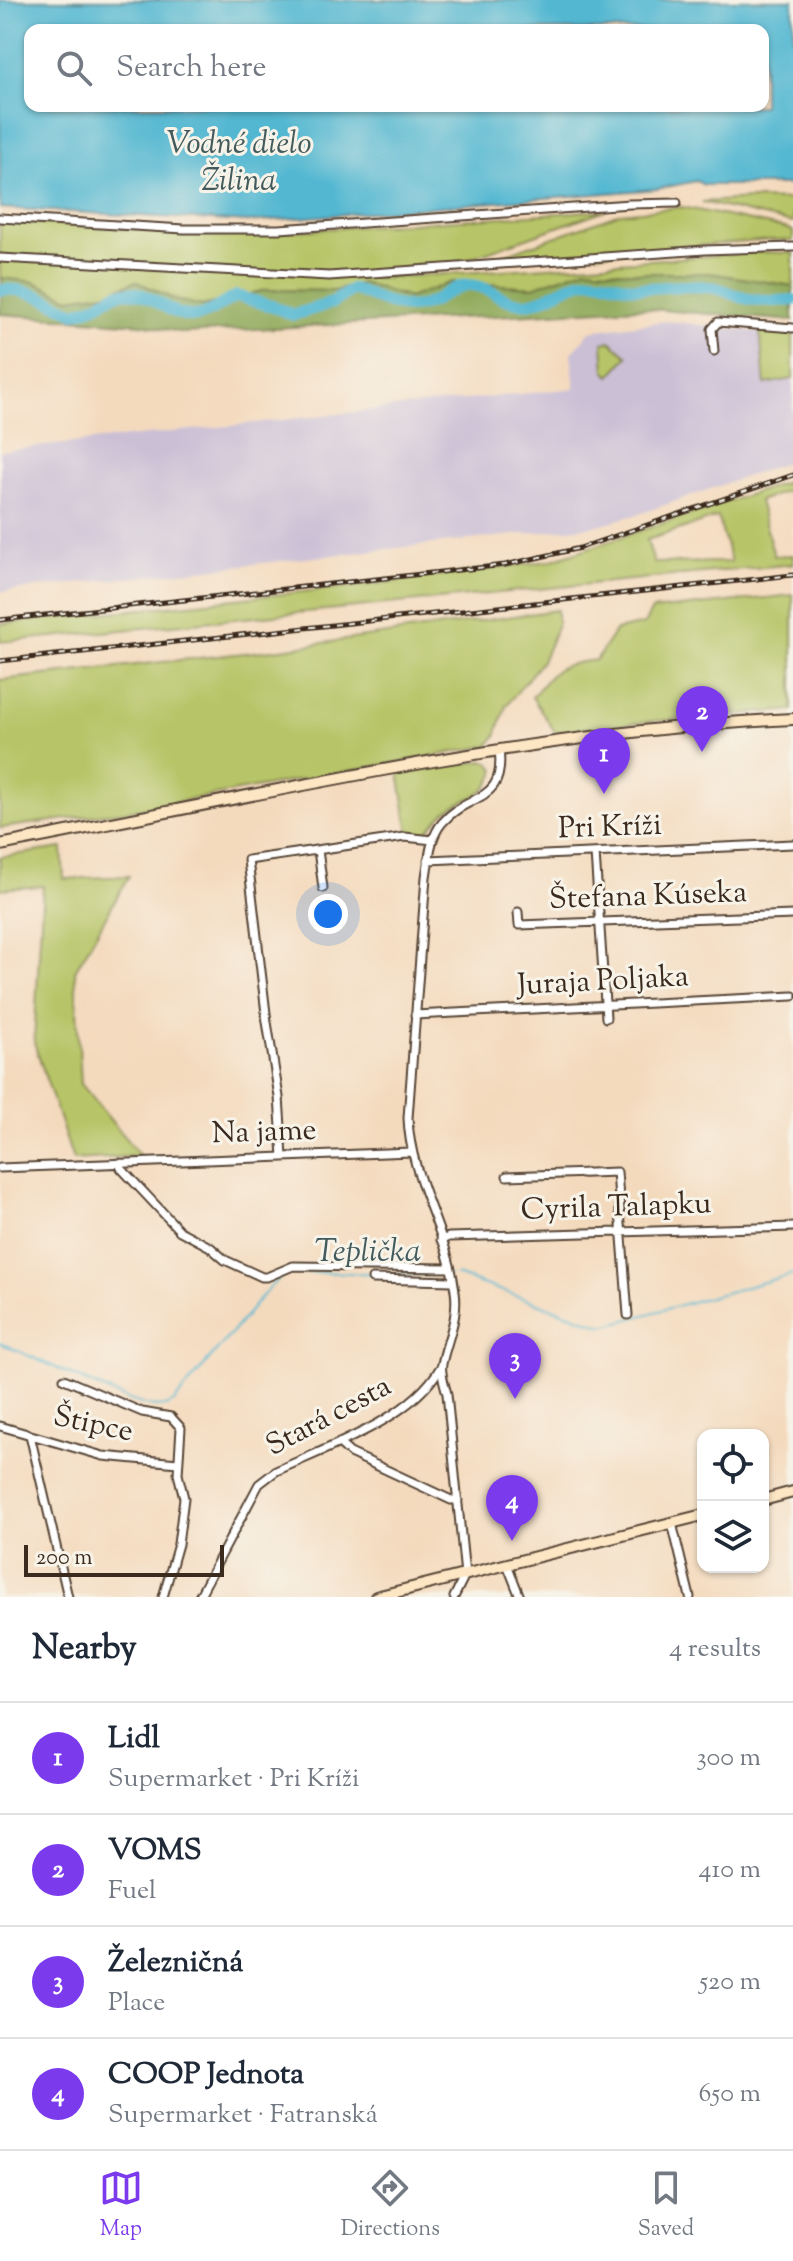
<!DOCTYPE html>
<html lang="en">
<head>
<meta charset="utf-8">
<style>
	body { margin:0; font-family:"Sorts Mill Goudy",serif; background:#f2f2f3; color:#1f2937 }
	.controls { position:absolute; right:24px; bottom:24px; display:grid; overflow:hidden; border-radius:16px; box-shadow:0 2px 6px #0004 }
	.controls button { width:72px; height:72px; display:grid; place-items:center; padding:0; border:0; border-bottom:2px solid #e0e1e3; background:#fff; color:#1f2937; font:40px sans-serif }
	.scale { position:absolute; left:24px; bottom:20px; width:200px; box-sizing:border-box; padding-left:8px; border:4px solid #3b2a1e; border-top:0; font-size:22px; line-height:28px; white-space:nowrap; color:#3b2a1e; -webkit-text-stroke:6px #f7f3e8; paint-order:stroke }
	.you { position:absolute; left:328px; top:914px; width:28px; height:28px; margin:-20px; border:6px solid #fff; border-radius:50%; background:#1a73e8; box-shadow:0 0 0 12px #1a73e833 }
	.badge { display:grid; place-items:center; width:52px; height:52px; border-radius:50%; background:#7c3aed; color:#fff; font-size:26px; font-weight:700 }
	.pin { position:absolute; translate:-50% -66px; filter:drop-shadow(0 2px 4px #0008) }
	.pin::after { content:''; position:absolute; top:42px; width:28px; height:24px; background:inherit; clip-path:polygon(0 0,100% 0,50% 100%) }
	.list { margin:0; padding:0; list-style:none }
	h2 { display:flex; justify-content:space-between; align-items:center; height:104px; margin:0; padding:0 32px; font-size:34px }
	h2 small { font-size:26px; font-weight:400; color:#747a83 }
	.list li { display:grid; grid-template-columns:52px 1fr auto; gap:24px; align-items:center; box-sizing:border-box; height:112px; padding:0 32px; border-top:2px solid #e0e1e3 }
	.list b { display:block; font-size:30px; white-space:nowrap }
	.list p { margin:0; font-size:26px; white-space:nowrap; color:#747a83 }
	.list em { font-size:26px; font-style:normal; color:#747a83 }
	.icon { flex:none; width:44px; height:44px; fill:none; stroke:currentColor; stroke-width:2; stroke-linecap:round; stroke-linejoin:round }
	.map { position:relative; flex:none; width:793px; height:1597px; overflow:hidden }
	.search { position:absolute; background:#fff; box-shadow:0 2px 6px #0004; left:24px; right:24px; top:24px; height:88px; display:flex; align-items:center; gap:20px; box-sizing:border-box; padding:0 28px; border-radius:16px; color:#747a83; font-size:30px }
	.sheet { height:552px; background:#fff }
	nav { display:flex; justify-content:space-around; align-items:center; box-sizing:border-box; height:112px; border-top:2px solid #e0e1e3; background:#fff; font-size:22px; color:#747a83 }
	nav a { display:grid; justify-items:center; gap:4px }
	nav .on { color:#7c3aed }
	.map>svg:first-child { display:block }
	.industrial { fill:#cbbfd5 }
	.green { fill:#b7c567; stroke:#797842; stroke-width:2; fill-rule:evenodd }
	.forest { fill:#91aa5c; stroke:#666a3d; stroke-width:2 }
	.water { fill:#52b7d1; stroke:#467078; stroke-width:2; fill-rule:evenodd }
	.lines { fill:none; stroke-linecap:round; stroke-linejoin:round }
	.stream { stroke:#52b7d1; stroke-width:2 }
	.river { stroke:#52b7d1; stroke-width:12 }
	.street-casing { stroke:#574436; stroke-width:11 }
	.secondary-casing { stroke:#574436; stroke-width:14 }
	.street { stroke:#fff; stroke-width:7 }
	.secondary { stroke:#fce6c4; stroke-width:10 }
	.rail-casing { stroke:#3b2a1e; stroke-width:5 }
	.rail { stroke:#f7f3e8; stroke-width:2; stroke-dasharray:6; stroke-linecap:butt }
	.labels { text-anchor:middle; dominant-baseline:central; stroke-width:6; stroke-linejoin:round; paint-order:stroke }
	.street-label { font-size:30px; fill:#3b2a1e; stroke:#f7f3e8 }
	.water-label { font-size:32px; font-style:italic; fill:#435b5d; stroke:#f7f3e8 }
</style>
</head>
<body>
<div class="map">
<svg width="793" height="1597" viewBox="0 0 793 1597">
	<rect width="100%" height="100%" fill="#f7f3e8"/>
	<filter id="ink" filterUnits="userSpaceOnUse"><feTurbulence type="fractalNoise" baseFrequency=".0125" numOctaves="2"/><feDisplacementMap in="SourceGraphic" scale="16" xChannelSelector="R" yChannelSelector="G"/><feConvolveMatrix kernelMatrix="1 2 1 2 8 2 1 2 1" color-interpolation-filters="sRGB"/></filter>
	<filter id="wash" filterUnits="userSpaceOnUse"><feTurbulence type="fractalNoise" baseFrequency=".006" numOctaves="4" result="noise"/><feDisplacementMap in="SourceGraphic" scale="32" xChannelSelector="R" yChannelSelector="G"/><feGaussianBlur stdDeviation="1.8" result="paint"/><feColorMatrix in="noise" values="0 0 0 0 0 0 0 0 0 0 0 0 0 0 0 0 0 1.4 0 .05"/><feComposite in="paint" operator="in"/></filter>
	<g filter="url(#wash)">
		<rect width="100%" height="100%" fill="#f4dabd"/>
		<path class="industrial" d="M666,321L760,332L765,384L793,379V460L642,513L595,526L0,592V451L575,388L571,354L590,331Z"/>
		<path class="green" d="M753,199L793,200V223L702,202Z
			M682,207L785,228L793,231V241L773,240L485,262L620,213Z
			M605,210L456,263L373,279L765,252L793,253V286L709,273H639L587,268L533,287L453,282L409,298L362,283L335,291L266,290L202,306L175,300L136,281L106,293L69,298L34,282L0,279V221L232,235Z
			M760,332L793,334V379L765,384Z
			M610,341L628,356L610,376L605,371L603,343Z
			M793,480V489L759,501L774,556L793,555V564L0,642V624L376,584L549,561ZM718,517L731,562L654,563L647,540Z
			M793,595V710L653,721L555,732L532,697C559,665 555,666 596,660L616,630L644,624L652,610Z
			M557,610V627L542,661L506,706L496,736L488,746L127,811L0,828V680L281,649Z
			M482,761L489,762L495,769C491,795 467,797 448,810C439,816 433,826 425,833H409L399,773Z
			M62,848L64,879L129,876L75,971L81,1084L140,1156L73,1160L34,1042L43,886L0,889V857Z"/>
		<path class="forest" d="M587,268L639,273H709L793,286V321L639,308L184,333L142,324L0,314L2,278L34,282L69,298L106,293L136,281L175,300L202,306L266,290L335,291L362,283L409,298L452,282L533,287Z"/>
		<path class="water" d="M0,0H793V185H704L696,181L657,189L249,222L0,208ZM30,30H763V106H30Z"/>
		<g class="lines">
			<path class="stream" d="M456,1275L604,1326L793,1274
				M0,1343L126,1399C143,1404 158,1412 174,1402L269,1288L283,1275L301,1272L449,1275"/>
			<path class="river" d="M0,290C26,286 52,302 75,313C83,310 92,308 99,304C106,300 111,294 121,293C151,287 169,320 197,316C210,314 224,302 236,296L272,306L293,315L332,303L353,289C380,299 406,316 434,301C443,295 456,286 467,285C487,284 504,304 525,303C550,302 569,279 594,280C609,280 622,287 636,288C663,289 688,283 715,288C725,290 734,295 744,298C760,302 777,301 793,300"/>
		</g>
	</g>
	<g filter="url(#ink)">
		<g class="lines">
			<defs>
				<path id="street" d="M0,218L184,229H279L630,204L677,203
					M0,258L329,276L705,250L793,247
					M714,351L712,329L718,322L793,328
					M318,850L323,888
					M595,853L606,1018
					M428,860L793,844
					M518,912L519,925L793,915
					M415,1015L793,996
					M283,1157L279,1097L267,1022L248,860L405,837L433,840
					M119,1163L121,1168L180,1231L210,1247L225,1260L262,1277H267L293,1266L450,1268
					M0,1168L411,1152
					M507,1176L617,1172L628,1315
					M441,1240L449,1237L793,1227
					M372,1279L453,1281
					M64,1379L142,1412L171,1417L181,1428L178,1474L184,1498L178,1544L163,1597
					M0,1426L103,1456L178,1463
					M30,1435L68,1597
					M339,1443L350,1453L451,1500H458
					M672,1523L690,1597
					M507,1564L520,1597
					M199,1597L259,1484L276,1471C328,1447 410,1420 440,1368
					M454,1597L465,1575L447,1394C445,1385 440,1373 442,1364C447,1339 459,1318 455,1291C448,1232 410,1179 408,1118L426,877C429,859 430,837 442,823C469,791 506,805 499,749"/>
				<path id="secondary" d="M0,845C263,795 525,731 793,719
					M763,1500L793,1492
					M376,1597L703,1515"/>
			</defs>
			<use href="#street" class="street-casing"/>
			<use href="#secondary" class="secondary-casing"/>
			<use href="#street" class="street"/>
			<use href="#secondary" class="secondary"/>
			<defs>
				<path id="rail" d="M0,620L505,565L580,548L793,475
					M0,661L793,575"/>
			</defs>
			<use href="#rail" class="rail-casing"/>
			<use href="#rail" class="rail"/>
		</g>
	</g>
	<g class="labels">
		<g class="street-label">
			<text transform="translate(610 828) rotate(-2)">Pri Kríži</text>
			<text transform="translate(648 897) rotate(-2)">Štefana Kúseka</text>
			<text transform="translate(603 982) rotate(-3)">Juraja Poljaka</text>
			<text transform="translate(264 1133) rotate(-2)">Na jame</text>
			<text transform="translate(616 1208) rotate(-2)">Cyrila Talapku</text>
			<text transform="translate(329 1417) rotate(-28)">Stará cesta</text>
			<text transform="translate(93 1425) rotate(12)">Štipce</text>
		</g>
		<g class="water-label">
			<text x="239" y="145">Vodné dielo<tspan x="239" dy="37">Žilina</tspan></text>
			<text x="368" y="1253">Teplička</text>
		</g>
	</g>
</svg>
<div class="controls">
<button><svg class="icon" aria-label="locate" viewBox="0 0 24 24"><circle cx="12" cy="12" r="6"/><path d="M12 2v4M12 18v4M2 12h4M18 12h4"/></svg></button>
<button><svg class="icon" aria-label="layers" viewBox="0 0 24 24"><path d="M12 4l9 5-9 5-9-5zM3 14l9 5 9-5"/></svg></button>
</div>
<div class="scale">200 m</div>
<div class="you"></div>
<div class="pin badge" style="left:604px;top:794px">1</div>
<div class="pin badge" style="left:702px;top:752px">2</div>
<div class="pin badge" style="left:515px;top:1399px">3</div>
<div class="pin badge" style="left:512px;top:1541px">4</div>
<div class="search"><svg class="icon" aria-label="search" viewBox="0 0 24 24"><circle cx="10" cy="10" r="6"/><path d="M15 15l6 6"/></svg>Search here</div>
</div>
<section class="sheet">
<h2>Nearby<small>4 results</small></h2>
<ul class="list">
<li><span class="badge">1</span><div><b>Lidl</b><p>Supermarket · Pri Kríži</p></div><em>300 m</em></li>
<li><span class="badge">2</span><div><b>VOMS</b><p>Fuel</p></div><em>410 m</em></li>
<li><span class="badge">3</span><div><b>Železničná</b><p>Place</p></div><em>520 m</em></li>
<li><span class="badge">4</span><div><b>COOP Jednota</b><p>Supermarket · Fatranská</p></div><em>650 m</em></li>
</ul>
</section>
<nav>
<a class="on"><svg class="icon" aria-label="map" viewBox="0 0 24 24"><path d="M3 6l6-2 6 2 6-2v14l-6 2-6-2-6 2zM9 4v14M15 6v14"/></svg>Map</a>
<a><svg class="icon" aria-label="directions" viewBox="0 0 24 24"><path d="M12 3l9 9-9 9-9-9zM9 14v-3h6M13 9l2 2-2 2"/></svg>Directions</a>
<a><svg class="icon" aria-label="saved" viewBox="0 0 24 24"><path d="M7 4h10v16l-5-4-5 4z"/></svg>Saved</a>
</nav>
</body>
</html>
